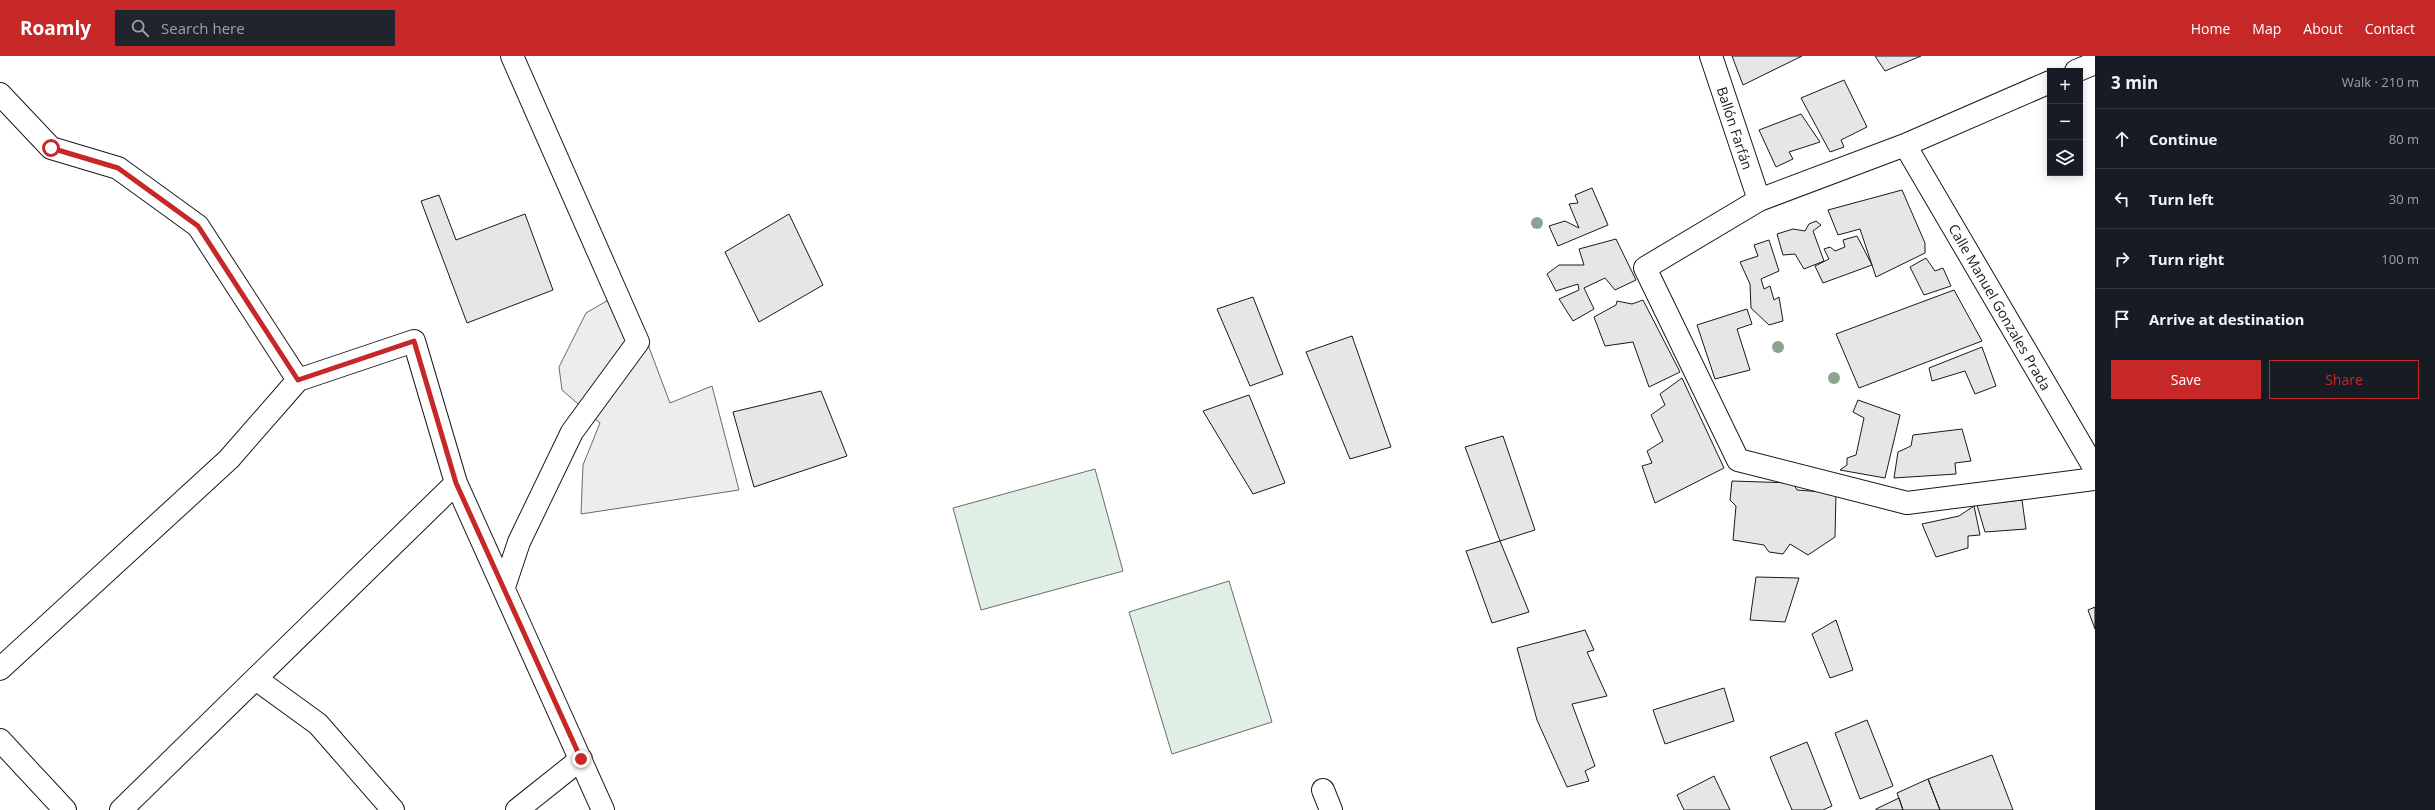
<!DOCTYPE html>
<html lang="en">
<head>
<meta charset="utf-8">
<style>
	body { margin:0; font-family:"Open Sans",sans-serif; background:#20242c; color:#f1f3f6 }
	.controls { position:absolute; right:12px; top:12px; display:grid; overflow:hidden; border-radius:0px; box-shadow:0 2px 10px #0003 }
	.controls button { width:36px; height:36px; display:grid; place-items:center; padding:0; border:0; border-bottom:1px solid #363941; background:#171b24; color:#f1f3f6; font:20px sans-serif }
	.stop { position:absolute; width:12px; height:12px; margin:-9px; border:3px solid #c62828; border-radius:50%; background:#fff }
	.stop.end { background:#c62828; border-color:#fff; box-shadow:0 1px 4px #0008 }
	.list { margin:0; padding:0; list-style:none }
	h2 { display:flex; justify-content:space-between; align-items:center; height:52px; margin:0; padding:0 16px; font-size:17px }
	h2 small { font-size:13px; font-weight:400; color:#9ea1a6 }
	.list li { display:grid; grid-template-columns:26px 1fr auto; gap:12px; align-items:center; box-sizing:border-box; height:60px; padding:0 16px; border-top:1px solid #363941 }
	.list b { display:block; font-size:15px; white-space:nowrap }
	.list em { font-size:13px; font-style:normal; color:#9ea1a6 }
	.actions { display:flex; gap:8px; padding:12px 16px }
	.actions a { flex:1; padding:9px 0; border:1px solid #c62828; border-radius:0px; text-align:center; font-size:14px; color:#c62828 }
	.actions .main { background:#c62828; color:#fff }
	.icon { flex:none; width:22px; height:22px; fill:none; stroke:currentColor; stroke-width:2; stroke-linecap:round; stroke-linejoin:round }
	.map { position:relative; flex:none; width:2095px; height:754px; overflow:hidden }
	header { display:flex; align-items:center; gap:24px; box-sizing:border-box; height:56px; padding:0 20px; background:#c62828; color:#fff }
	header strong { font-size:19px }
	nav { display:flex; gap:22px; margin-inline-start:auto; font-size:14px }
	.search { width:280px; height:36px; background:#20242c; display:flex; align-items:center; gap:10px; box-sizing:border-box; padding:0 14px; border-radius:0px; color:#9ea1a6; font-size:15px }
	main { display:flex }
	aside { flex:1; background:#171b24 }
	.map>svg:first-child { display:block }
	.green { fill:#e0efe3; stroke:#6a6a6a }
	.parking { fill:#ededed; stroke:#6a6a6a }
	.building { fill:#e6e6e6; stroke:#1a1a1a }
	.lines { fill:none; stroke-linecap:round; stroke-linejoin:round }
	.minor-casing { stroke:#1a1a1a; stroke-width:24 }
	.minor { stroke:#fff; stroke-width:22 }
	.tree { fill:#8aa48f }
	.route { stroke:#c62828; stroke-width:5 }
	.labels { text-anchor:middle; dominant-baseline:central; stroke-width:3; stroke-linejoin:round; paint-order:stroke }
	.street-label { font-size:14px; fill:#1a1a1a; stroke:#fff }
</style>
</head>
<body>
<header>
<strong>Roamly</strong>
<div class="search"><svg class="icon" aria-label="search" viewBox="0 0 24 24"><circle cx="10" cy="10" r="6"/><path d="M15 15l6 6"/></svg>Search here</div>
<nav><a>Home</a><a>Map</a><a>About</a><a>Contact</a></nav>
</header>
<main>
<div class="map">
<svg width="2095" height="754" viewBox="0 0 2095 754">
	<rect width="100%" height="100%" fill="#fff"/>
	<path class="green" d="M1095,413L1123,515L981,554L953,452Z
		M1229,525L1272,666L1172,698L1129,556Z"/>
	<path class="parking" d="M627,233L670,347L712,330L739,434L581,458L583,409L600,367L562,334L559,311L586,257Z"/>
	<path class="building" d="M1732,0H1802L1743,29Z
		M1875,0H1921L1885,15Z
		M1844,24L1867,71L1841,84L1844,91L1830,96L1801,42Z
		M1801,58L1820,86L1789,96L1793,103L1776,111L1759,74Z
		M1592,132L1608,169L1558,190L1549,170L1565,165L1579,172L1569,148L1578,147L1575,139Z
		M1902,134L1925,187V197L1876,221L1860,173L1838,179L1828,154Z
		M439,139L456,184L525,158L553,234L467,267L421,145Z
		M789,158L823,229L759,266L725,196Z
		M1816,165L1821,169L1813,175L1824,205L1804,213L1795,198L1783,199L1777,178L1793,173L1805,175L1809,168Z
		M1857,180L1872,209L1823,227L1815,210L1829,203L1824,193L1830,191L1835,195L1845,191L1843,184Z
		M1616,183L1636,224L1615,234L1605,222L1584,232L1594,253L1573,265L1559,243L1579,234L1578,228L1556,235L1547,218L1559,209H1584L1579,193Z
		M1769,184L1779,215L1761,223L1764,233L1770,230L1774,244L1779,241L1783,265L1769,269L1751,252L1750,228L1740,206L1758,200L1754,189Z
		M1926,202L1935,215L1943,212L1951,230L1924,239L1910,211Z
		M1954,234L1982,285L1859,332L1836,278Z
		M1253,241L1283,318L1250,330L1217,253Z
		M1643,244L1680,316L1649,331L1633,286L1605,290L1594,261L1616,249L1617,245L1632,248Z
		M1747,253L1752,268L1737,273L1750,314L1715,323L1697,269Z
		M1352,280L1391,391L1350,403L1306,296Z
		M1982,291L1996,330L1975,338L1965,315L1932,325L1929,312Z
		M1682,322L1724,412L1655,447L1642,410L1652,407L1647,395L1663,385L1651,359L1665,349L1660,338Z
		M821,335L847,400L754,431L733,356Z
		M1249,339L1285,427L1253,438L1203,355Z
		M1858,344L1900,359L1885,422L1840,414L1847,409V402L1856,399L1864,362L1853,356Z
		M1962,373L1971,405L1955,407L1956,418L1894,422L1898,396L1911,390L1913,379Z
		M1503,380L1535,474L1500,485L1465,391Z
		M1732,425L1793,427L1797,434L1836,437L1835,481L1808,499L1790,488L1783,498L1769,496L1764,489L1733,484L1736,450L1730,444Z
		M2022,444L2026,473L1985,476L1977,449Z
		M1974,450L1980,479L1968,480V492L1936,501L1922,468L1959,460Z
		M1500,485L1529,556L1492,567L1466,495Z
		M1756,521L1799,522L1785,566L1750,564Z
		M2095,551V573L2088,554Z
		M1836,564L1853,614L1830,622L1812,578Z
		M1585,574L1594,594L1587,596L1607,640L1572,648L1595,710L1585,715L1589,725L1567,731L1537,664L1517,592Z
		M1724,632L1734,665L1665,688L1653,654Z
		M1867,664L1893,730L1860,743L1835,677Z
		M1807,686L1832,750L1823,754H1792L1770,701Z
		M1992,699L2013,754H1940L1928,723Z
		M1714,720L1730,754H1684L1677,739Z
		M1928,723L1940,754H1903L1897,737Z
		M1899,742L1903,754H1876V753Z"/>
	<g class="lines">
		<defs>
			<path id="minor" d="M1711,0L1759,144
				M2076,15L2095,7
				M2050,26L1905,89L1759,144L1645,212L1738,404L1907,447L2095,423
				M0,38L51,92L118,112L198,170L298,324
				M1905,89L2095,413
				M504,531L519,486L572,376L638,286L512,0
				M0,613L229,403L298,324L414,285L456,427L603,754
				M256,623L318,668L393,754
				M0,684L65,754
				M1323,734L1331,754
				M121,754L456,427
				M517,754L581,703"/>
		</defs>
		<use href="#minor" class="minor-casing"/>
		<use href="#minor" class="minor"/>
	</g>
	<g class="tree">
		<circle cx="1537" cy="167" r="6"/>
		<circle cx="1778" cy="291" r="6"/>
		<circle cx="1834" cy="322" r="6"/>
	</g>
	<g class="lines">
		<path class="route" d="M51,92L118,112L198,170L298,324L414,285L456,427L581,703"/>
	</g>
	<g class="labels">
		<g class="street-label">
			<text transform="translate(1735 72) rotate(72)">Ballón Farfán</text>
			<text transform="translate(2000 251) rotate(60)">Calle Manuel Gonzales Prada</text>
		</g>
	</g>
</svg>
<div class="controls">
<button>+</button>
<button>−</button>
<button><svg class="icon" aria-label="layers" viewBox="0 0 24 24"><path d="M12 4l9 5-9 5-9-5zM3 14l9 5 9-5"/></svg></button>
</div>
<div class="stop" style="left:51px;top:92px"></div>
<div class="stop end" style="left:581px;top:703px"></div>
</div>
<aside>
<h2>3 min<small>Walk · 210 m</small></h2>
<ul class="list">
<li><svg class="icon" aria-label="ahead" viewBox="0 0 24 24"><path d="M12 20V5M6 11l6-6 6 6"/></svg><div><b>Continue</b></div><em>80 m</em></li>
<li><svg class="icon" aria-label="left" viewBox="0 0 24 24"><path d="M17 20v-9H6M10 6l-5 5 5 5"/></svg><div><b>Turn left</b></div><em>30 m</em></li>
<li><svg class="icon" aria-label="right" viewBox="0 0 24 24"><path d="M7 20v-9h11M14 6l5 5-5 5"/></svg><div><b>Turn right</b></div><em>100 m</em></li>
<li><svg class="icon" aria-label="arrive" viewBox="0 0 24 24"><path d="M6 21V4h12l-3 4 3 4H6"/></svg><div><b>Arrive at destination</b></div></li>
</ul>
<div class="actions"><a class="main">Save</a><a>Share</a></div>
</aside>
</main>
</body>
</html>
